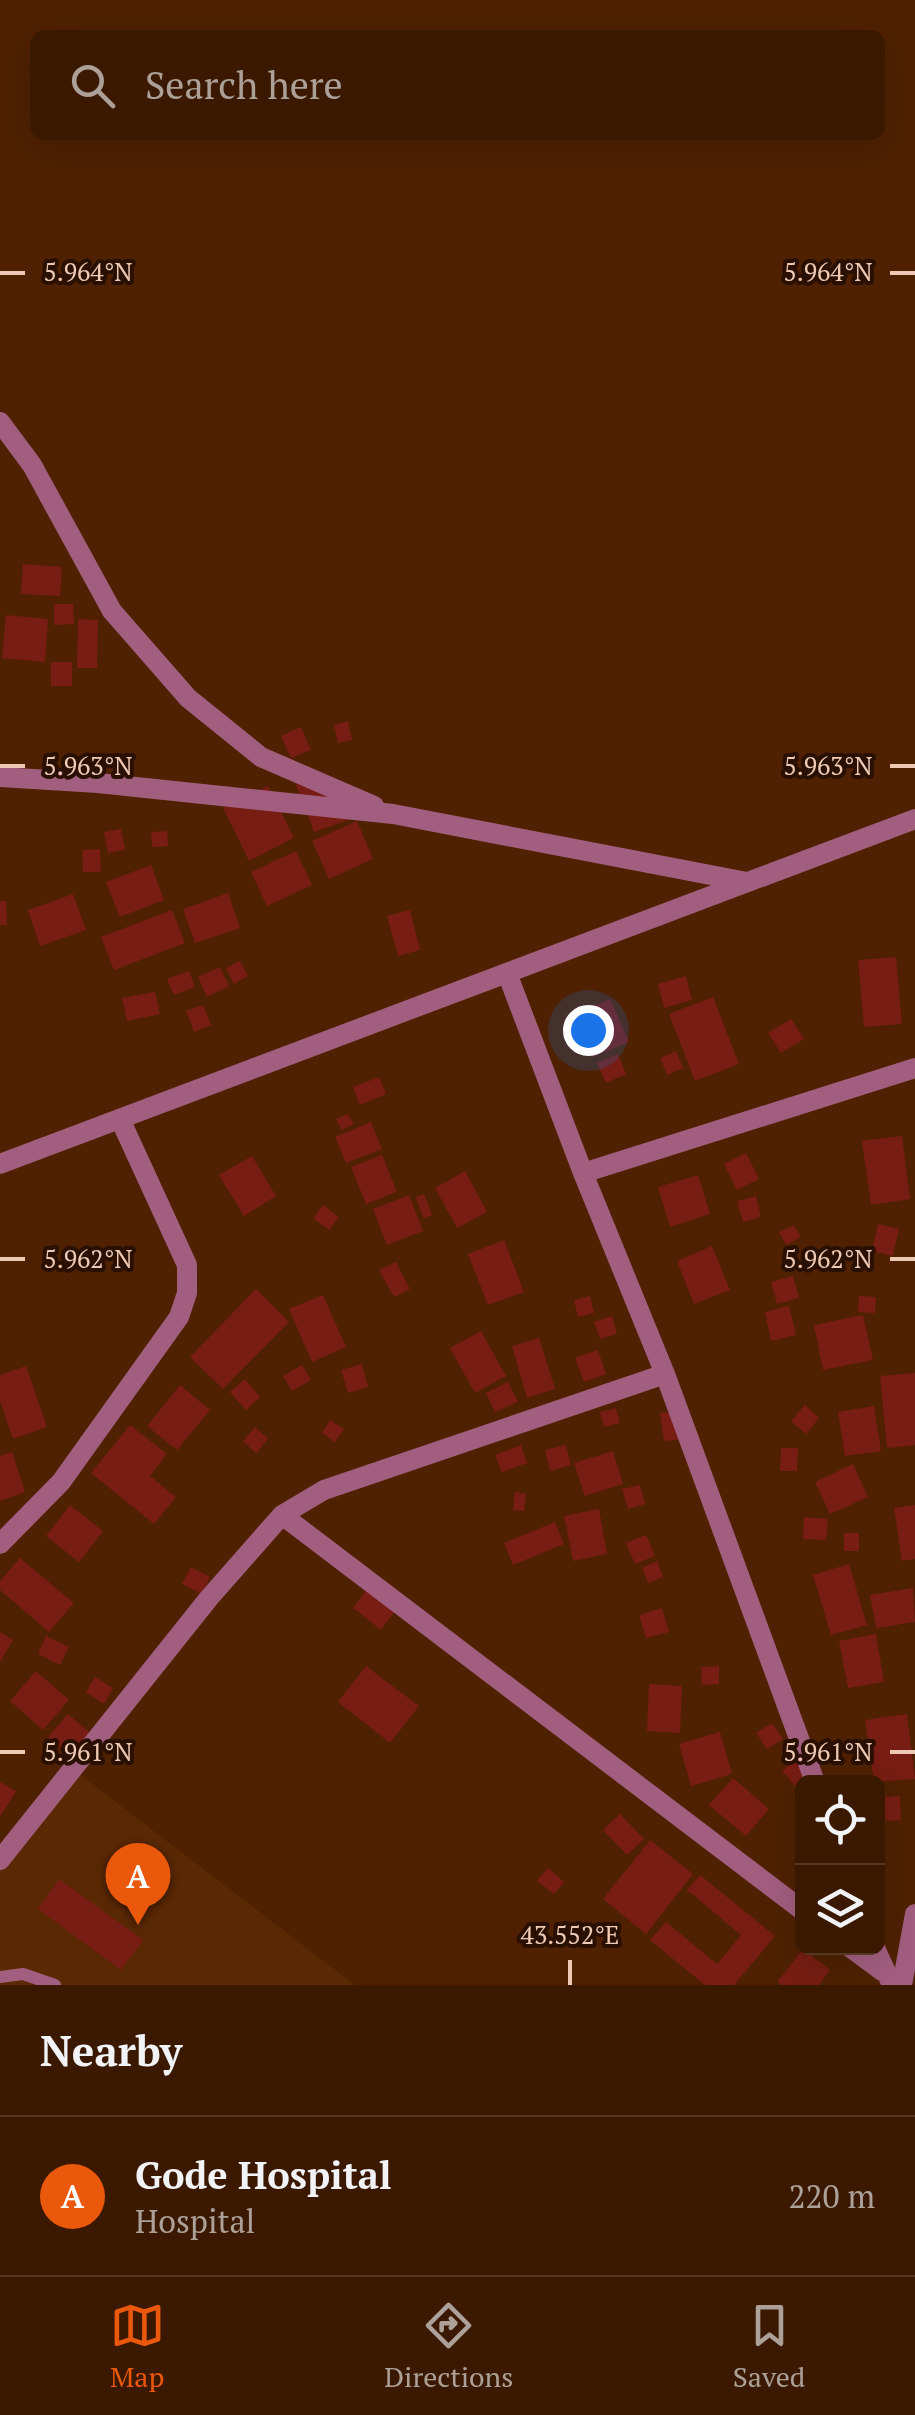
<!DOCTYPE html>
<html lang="en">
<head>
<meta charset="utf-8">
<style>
	body { margin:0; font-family:"PT Serif",serif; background:#42220a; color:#f1f3f6 }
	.controls { position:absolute; right:30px; bottom:30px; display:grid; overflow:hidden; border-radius:15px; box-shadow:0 10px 40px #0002 }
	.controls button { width:90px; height:90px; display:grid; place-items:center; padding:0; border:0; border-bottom:2px solid #543822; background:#3b1900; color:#f1f3f6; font:50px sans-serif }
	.you { position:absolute; left:588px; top:1030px; width:35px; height:35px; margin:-25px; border:8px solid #fff; border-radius:50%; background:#1a73e8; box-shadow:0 0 0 15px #1a73e833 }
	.badge { display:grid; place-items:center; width:65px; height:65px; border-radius:50%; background:#ea580c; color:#fff; font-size:32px; font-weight:700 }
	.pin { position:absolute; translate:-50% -82px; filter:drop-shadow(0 2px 5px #0008) }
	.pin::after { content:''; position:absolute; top:52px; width:35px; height:30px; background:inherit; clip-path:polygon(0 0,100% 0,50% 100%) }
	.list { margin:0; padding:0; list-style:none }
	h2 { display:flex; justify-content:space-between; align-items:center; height:130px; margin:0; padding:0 40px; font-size:42px }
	h2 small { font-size:32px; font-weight:400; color:#aca099 }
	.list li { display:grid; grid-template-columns:65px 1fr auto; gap:30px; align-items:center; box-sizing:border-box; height:160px; padding:0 40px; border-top:2px solid #543822 }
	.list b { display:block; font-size:38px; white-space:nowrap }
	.list p { margin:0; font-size:32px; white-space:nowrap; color:#aca099 }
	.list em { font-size:32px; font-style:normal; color:#aca099 }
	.icon { flex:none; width:55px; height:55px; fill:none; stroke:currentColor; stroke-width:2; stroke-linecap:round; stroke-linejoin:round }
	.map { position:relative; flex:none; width:915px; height:1985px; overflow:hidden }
	.search { position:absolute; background:#3b1900; box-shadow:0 10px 40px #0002; left:30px; right:30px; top:30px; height:110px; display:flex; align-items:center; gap:25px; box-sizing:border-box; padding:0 35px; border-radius:15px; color:#aca099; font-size:38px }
	.sheet { height:290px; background:#3b1900 }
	nav { display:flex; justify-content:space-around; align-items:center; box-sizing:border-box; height:140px; border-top:2px solid #543822; background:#3b1900; font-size:28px; color:#aca099 }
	nav a { display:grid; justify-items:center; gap:5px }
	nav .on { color:#ea580c }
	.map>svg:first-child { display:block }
	.built { fill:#5b2804 }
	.building { fill:#771d13 }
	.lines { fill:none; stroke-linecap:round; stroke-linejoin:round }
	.service { stroke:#a25e7f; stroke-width:12 }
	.minor { stroke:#a25e7f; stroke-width:20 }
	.tertiary { stroke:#a25e7f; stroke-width:20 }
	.ticks { fill:none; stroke:#eec9b4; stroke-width:4 }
	.ticks-label { font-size:25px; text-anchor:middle; fill:#eec9b4; stroke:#291002; stroke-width:8; stroke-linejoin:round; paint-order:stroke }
</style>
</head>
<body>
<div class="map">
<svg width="915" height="1985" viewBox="0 0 915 1985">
	<rect width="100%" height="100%" fill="#4f2100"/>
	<path class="built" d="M73,1769L355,1985H0V1864Z"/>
	<path class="building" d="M23,564L62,567L60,596L21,594Z
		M54,604H73L74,624L54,625Z
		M6,615L48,619L45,662L2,658Z
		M78,619L98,620L97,668H77Z
		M51,662H72V686H51Z
		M348,721L352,740L338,743L334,725Z
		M301,727L311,750L291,758L281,736Z
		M322,775L356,817L314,832L296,785Z
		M268,786L294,838L249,861L223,808Z
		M357,821L373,859L329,879L312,841Z
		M121,829L125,850L108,853L104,832Z
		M167,831L168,846L152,847L151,832Z
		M100,849L101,872H83L82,850Z
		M296,851L312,885L267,906L251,872Z
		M151,865L164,900L120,917L106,882Z
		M228,893L240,928L195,943L183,909Z
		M73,894L86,930L40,946L28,910Z
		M0,901H6L7,925H0Z
		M172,910L185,943L114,970L101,937Z
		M410,910L420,950L398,956L387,916Z
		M896,957L902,1024L864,1027L858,960Z
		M240,961L248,976L234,984L226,968Z
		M220,967L229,986L207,997L198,977Z
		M189,971L195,987L174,995L167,979Z
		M686,976L692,1000L664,1008L658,984Z
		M155,992L160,1014L127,1021L122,998Z
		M713,997L739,1064L695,1081L669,1014Z
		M610,999L629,1042L592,1057L574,1015Z
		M203,1005L211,1025L194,1032L186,1011Z
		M791,1019L804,1039L781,1053L768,1033Z
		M676,1051L683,1068L667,1075L660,1058Z
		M618,1054L626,1074L606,1083L597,1063Z
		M379,1077L386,1094L360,1105L353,1087Z
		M348,1114L354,1124L342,1130L336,1119Z
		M371,1122L382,1149L346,1163L335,1137Z
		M902,1136L910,1199L871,1205L862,1141Z
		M746,1153L759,1179L737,1190L724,1164Z
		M382,1155L397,1192L366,1204L351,1167Z
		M252,1156L276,1196L244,1216L219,1175Z
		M465,1171L487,1212L457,1228L435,1188Z
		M698,1175L710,1214L670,1227L658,1187Z
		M424,1194L432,1215L423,1218L416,1197Z
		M409,1195L423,1231L387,1245L373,1209Z
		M756,1196L761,1217L743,1222L737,1201Z
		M323,1205L339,1217L329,1230L313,1218Z
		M878,1224L899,1229L893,1256L872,1251Z
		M794,1225L801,1237L786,1245L779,1232Z
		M504,1240L524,1292L488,1305L468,1254Z
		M712,1246L730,1290L694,1304L677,1261Z
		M396,1262L410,1289L394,1297L379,1270Z
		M793,1276L799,1298L777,1304L771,1282Z
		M256,1289L289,1322L223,1389L190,1357Z
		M323,1295L346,1347L312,1362L289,1309Z
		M590,1296L594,1313L578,1317L574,1300Z
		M859,1296L876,1297L875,1313L858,1312Z
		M789,1306L796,1335L771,1341L765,1312Z
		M863,1315L873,1360L823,1370L814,1325Z
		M612,1316L617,1334L600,1339L594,1322Z
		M481,1331L506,1376L475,1393L450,1348Z
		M539,1338L555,1389L527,1398L512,1346Z
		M598,1350L606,1374L584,1382L575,1358Z
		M362,1364L368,1387L348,1393L341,1370Z
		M302,1365L311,1380L292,1391L283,1376Z
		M26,1366L47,1427L13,1439L0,1401V1375Z
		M915,1373V1445L887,1448L880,1376Z
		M245,1379L260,1397L246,1410L230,1392Z
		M508,1382L518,1402L495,1412L486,1393Z
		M180,1385L210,1410L177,1450L147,1426Z
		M805,1405L819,1418L806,1434L791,1421Z
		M874,1406L881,1451L845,1456L838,1412Z
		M616,1408L620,1423L604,1427L600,1412Z
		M679,1411L683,1439L664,1441L660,1413Z
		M330,1420L344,1429L335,1442L322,1433Z
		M130,1425L167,1454L150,1476L176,1497L154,1524L91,1473Z
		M255,1427L268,1439L256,1453L243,1441Z
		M521,1445L527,1463L502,1472L495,1455Z
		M566,1445L571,1465L550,1471L545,1450Z
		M781,1448H798L797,1471H780Z
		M613,1451L623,1484L585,1496L574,1463Z
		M12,1452L25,1492L0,1501V1456Z
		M853,1464L868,1497L830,1514L815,1482Z
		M640,1485L645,1504L628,1509L622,1489Z
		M515,1492L526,1494L524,1511L513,1510Z
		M70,1505L103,1531L79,1562L46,1536Z
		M915,1505V1559L902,1561L894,1508Z
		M599,1509L607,1554L573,1561L564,1516Z
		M804,1517L828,1519L826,1540L803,1539Z
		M555,1522L564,1544L513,1565L504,1543Z
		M844,1533H859V1551H844Z
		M646,1535L655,1556L635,1564L626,1543Z
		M20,1558L74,1603L49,1632L0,1590V1581Z
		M657,1561L663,1577L648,1583L642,1568Z
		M849,1564L867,1625L831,1635L813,1575Z
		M191,1567L210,1577L202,1594L182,1584Z
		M913,1588L915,1622L876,1628L870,1595Z
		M366,1590L395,1611L381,1630L353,1608Z
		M662,1608L669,1632L646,1638L639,1615Z
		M0,1632L13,1640L0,1662Z
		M876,1634L884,1682L848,1688L839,1641Z
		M46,1636L69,1647L60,1665L38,1654Z
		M366,1666L419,1706L390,1743L338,1702Z
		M719,1666V1684L702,1685L701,1667Z
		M36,1671L69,1700L43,1730L10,1701Z
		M95,1677L113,1688L104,1704L86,1692Z
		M649,1684L682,1686L680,1733L647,1731Z
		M68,1714L92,1734L72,1757L48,1737Z
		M907,1714L915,1779L874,1782L865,1720Z
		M772,1723L783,1739L767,1749L756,1733Z
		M720,1732L732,1774L691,1786L679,1744Z
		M796,1759L809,1774L795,1786L782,1771Z
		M733,1778L769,1809L746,1836L709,1805Z
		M0,1782L16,1791L0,1817Z
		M900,1796L901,1820L883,1821L882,1797Z
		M620,1814L644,1839L627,1855L603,1830Z
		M650,1840L693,1874L646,1934L603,1899Z
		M548,1868L564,1882L554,1894L537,1881Z
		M700,1875L775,1936L734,1985H705L650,1940L666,1922L717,1964L741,1935L687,1890Z
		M59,1879L143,1940L121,1970L38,1909Z
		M803,1949L830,1970L819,1985H782L777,1982Z"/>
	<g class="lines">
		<path class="service" d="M0,1977L23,1974L55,1985"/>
		<path class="minor" d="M0,422L32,465L112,611L188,698L261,757L374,806
			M0,777L98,783L393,814L747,882
			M507,973L583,1173L665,1374L815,1782
			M583,1173L915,1068
			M282,1515L802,1910
			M0,1544L61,1482L179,1317L187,1293V1265L120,1119
			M0,1860L209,1598L282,1515L324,1490L665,1374
			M851,1948L882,1971
			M875,1948L892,1985
			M902,1985L915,1914"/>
		<path class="tertiary" d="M0,1164L915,819"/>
	</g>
	<path class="ticks" d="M0,273H25M890,273H915M0,766H25M890,766H915M0,1259H25M890,1259H915M0,1752H25M890,1752H915M570,1960V1985"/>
	<g class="ticks-label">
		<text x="88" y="281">5.964°N</text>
		<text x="828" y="281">5.964°N</text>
		<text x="88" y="775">5.963°N</text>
		<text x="828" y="775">5.963°N</text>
		<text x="88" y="1268">5.962°N</text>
		<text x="828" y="1268">5.962°N</text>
		<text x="88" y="1761">5.961°N</text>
		<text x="828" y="1761">5.961°N</text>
		<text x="570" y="1944">43.552°E</text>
	</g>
</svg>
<div class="controls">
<button><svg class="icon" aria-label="locate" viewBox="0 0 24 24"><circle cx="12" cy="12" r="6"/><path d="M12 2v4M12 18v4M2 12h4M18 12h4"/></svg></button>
<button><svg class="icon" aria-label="layers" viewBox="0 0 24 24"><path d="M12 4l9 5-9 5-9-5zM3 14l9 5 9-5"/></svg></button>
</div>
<div class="you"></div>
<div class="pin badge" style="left:138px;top:1925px">A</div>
<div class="search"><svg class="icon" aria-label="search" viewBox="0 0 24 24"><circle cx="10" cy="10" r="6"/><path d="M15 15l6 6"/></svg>Search here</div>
</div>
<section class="sheet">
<h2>Nearby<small></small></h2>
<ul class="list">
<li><span class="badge">A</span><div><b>Gode Hospital</b><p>Hospital</p></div><em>220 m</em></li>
</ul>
</section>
<nav>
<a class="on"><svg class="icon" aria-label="map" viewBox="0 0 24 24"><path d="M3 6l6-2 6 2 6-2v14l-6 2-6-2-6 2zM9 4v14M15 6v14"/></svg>Map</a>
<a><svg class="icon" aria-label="directions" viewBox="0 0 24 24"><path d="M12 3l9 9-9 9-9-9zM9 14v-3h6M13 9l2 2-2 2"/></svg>Directions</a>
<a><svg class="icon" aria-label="saved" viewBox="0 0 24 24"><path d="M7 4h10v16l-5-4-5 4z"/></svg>Saved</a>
</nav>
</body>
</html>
